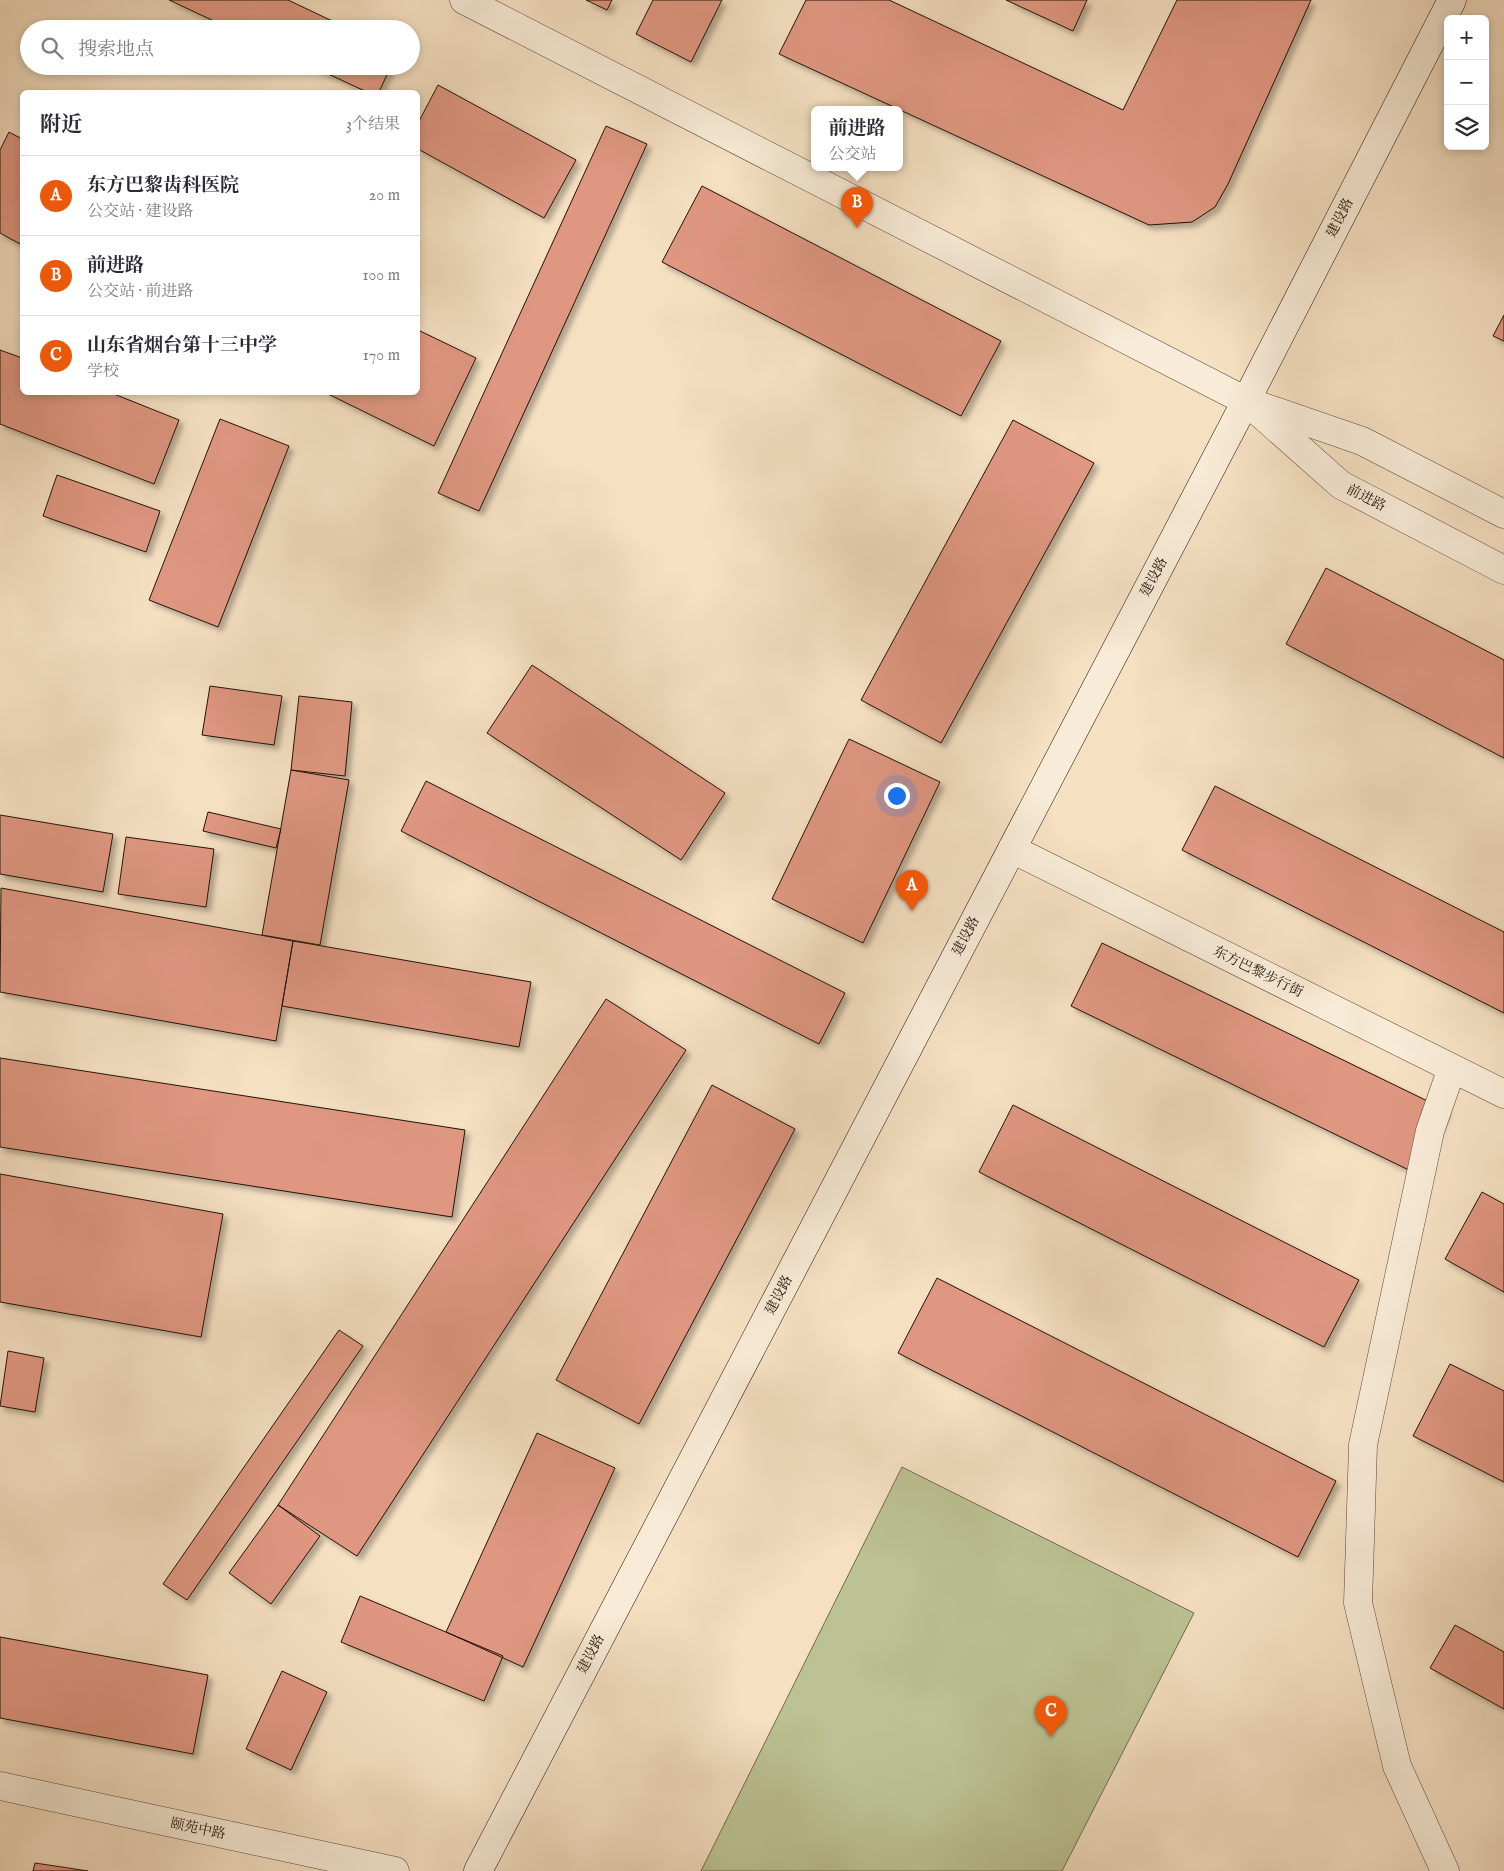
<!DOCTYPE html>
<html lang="zh">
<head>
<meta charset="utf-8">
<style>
	body { margin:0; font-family:"IM FELL English","Noto Serif SC",serif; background:#f7f7f7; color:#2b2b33 }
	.controls { position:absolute; right:15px; top:15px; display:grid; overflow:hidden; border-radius:8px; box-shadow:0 2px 8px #0003 }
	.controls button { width:45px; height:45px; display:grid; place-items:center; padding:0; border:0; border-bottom:1px solid #e1e1e2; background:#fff; color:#2b2b33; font:25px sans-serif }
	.you { position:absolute; left:896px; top:795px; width:18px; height:18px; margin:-12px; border:4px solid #fff; border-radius:50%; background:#1a73e8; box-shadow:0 0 0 8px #1a73e833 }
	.badge { display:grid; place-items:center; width:32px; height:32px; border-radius:50%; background:#ea580c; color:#fff; font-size:16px; font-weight:700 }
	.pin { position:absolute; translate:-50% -41px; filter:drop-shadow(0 1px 2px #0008) }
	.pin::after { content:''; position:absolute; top:26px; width:18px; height:15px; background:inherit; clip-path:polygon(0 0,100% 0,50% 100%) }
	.popup { position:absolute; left:811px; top:106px; width:92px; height:65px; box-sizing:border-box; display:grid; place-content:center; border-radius:8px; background:#fff; filter:drop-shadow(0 1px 4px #0005); font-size:16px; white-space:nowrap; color:#7c7c81 }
	.popup b { font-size:19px; color:#2b2b33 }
	.popup::after { content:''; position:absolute; left:50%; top:100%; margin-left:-10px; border:10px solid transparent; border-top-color:#fff }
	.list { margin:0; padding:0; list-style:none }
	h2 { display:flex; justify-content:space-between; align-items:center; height:65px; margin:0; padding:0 20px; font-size:21px }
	h2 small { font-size:16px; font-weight:400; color:#7c7c81 }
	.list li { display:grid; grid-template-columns:32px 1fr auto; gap:15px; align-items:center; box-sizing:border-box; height:80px; padding:0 20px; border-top:1px solid #e1e1e2 }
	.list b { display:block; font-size:19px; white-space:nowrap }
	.list p { margin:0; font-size:16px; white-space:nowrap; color:#7c7c81 }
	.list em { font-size:16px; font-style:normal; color:#7c7c81 }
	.icon { flex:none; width:28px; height:28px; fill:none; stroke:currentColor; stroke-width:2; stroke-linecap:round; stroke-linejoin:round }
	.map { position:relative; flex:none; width:1504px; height:1871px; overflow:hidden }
	.search { position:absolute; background:#fff; box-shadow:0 2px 8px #0003; left:20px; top:20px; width:400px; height:55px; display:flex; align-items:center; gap:12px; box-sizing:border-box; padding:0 18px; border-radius:28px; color:#7c7c81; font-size:19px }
	.panel { position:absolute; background:#fff; box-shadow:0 2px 8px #0003; left:20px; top:90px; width:400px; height:305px; border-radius:8px }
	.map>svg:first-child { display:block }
	.green { fill:#bcc293; stroke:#706a4e }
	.building { fill:#df9781; stroke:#241209; filter:url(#shadow) }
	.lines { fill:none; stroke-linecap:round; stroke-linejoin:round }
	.street-casing { stroke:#584637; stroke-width:29 }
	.secondary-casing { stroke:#241209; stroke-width:29 }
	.street { stroke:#f8ebd7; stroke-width:28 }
	.secondary { stroke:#f8ebd7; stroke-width:28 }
	.labels { text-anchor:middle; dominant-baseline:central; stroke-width:4; stroke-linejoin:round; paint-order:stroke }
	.street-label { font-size:14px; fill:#241209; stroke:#f8ebd7 }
</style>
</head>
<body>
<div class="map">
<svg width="1504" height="1871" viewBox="0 0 1504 1871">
	<defs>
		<filter id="shadow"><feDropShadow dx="4.5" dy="4.5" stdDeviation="2.5" flood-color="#0004"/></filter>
	</defs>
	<rect width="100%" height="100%" fill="#f5e0c2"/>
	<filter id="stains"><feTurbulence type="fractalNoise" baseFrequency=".004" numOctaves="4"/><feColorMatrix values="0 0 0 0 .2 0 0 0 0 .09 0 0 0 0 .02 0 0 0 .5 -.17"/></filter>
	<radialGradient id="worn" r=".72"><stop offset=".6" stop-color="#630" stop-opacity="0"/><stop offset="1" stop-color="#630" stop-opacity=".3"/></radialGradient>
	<path class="green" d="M902,1467L1194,1613L1062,1871H701Z"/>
	<path class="building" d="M169,0H288L349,29H231Z
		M586,0H612L607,10Z
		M653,0H722L691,62L636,34Z
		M806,0H889L1123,110L1177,0H1311L1228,184L1215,207L1192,222L1149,225L779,54Z
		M1006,0H1087L1073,31Z
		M311,66H391L379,92H367Z
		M438,85L576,160L544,218L418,149V123Z
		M606,126L647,144L479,511L438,493Z
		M9,132L22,139V245L0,233V150Z
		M702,186L1001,341L961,416L662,262Z
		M1504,315V341L1493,336Z
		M418,330L476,358L434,446L324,392H418Z
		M0,350L22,358V392H109L179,420L154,484L0,424Z
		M220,419L289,446L218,627L149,600Z
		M1013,420L1094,463L941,743L861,700Z
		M57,475L160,511L146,552L43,516Z
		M1326,568L1504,660V758L1286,644Z
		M532,665L725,793L681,860L487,733Z
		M210,686L282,696L274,745L202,735Z
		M299,696L352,702L345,776L291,770Z
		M849,739L940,782L863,943L772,899Z
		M291,770L349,780L320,945L262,935Z
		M426,781L845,993L819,1044L401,831Z
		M1215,786L1504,932V1013L1182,850Z
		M208,812L281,829L276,848L203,831Z
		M0,815L113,834L103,892L0,874Z
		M126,837L214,849L206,907L118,894Z
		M1,888L293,941L276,1041L0,992Z
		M293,941L531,982L519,1047L282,1006Z
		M1102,943L1446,1110L1415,1173L1071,1006Z
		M606,999L686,1050L357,1556L278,1505Z
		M0,1058L465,1130L452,1217L0,1147Z
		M712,1085L795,1129L639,1424L556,1380Z
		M1013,1105L1359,1280L1324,1347L979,1172Z
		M0,1174L223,1214L201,1337L0,1302Z
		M1482,1192L1504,1204V1292L1445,1259Z
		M937,1278L1336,1481L1298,1557L898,1353Z
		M339,1330L363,1346L187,1600L163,1584Z
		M8,1351L44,1358L35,1412L0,1406Z
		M1450,1364L1504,1391V1482L1413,1436Z
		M537,1433L615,1468L523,1667L446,1632Z
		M278,1505L320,1536L271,1604L229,1573Z
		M360,1596L503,1656L484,1701L341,1642Z
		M1455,1625L1504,1652V1709L1430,1668Z
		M0,1637L208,1675L193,1754L0,1718Z
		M282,1671L327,1692L291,1770L246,1749Z
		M35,1863L88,1871H33Z"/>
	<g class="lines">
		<defs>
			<path id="street" d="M464,0L1246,401L1362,441L1504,514
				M1254,408L1341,485L1504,570
				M1012,849L1504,1094
				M0,1786L395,1871
				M1445,1871L1397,1766L1358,1603L1363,1445L1430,1131L1452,1068"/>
			<path id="secondary" d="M478,1871L1246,401L1452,0"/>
		</defs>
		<use href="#street" class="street-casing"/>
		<use href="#secondary" class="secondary-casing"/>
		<use href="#street" class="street"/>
		<use href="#secondary" class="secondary"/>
	</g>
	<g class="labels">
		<g class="street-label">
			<text transform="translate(1340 218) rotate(-63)">建设路</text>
			<text transform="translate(1366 498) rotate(27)">前进路</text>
			<text transform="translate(1154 577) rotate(-62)">建设路</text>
			<text transform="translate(966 936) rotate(-62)">建设路</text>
			<text transform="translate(1258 972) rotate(26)">东方巴黎步行街</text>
			<text transform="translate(779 1295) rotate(-62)">建设路</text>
			<text transform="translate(591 1654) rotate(-62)">建设路</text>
			<text transform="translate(198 1829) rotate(12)">颐苑中路</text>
		</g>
	</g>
	<rect width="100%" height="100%" filter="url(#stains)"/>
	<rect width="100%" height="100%" fill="url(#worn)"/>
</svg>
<div class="controls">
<button>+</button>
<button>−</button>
<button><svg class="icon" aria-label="layers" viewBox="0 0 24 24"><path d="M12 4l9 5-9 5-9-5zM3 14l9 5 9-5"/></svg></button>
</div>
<div class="you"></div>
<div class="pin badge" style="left:912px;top:911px">A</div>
<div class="pin badge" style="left:857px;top:228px">B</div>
<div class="popup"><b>前进路</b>公交站</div>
<div class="pin badge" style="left:1051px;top:1737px">C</div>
<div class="search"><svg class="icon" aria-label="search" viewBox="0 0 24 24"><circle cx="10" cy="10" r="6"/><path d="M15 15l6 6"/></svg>搜索地点</div>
<section class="panel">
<h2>附近<small>3个结果</small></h2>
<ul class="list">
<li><span class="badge">A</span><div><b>东方巴黎齿科医院</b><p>公交站 · 建设路</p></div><em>20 m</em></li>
<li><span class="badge">B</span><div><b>前进路</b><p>公交站 · 前进路</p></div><em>100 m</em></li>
<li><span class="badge">C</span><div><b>山东省烟台第十三中学</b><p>学校</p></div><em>170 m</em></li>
</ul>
</section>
</div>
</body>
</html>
